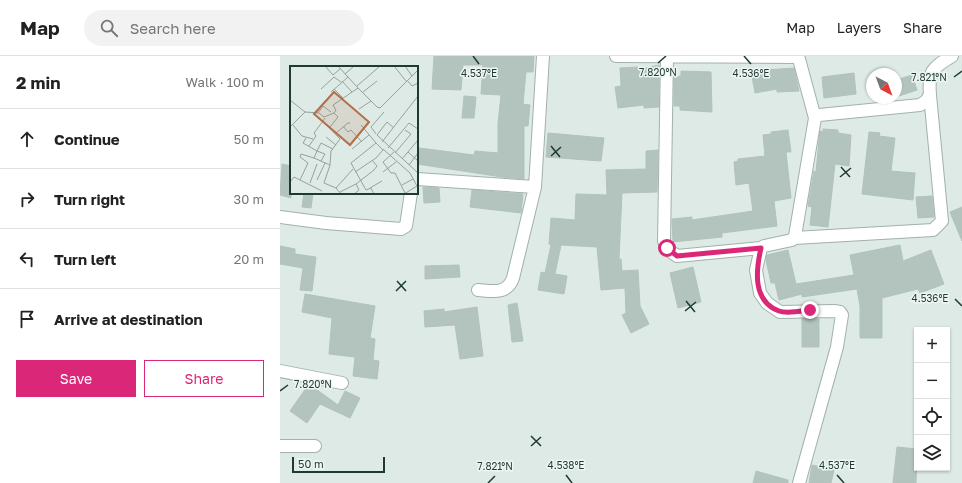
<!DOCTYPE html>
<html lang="en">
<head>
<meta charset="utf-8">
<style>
	body { margin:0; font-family:"Golos Text",sans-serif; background:#f2f2f2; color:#222 }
	.controls { position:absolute; right:12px; bottom:12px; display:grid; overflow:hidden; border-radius:0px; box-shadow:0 1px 3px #0004 }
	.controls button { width:36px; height:36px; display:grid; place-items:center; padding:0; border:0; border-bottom:1px solid #e0e0e0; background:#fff; color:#222; font:20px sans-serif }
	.compass { position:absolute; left:586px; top:12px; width:36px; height:36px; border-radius:50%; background:#fff; box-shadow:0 1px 3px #0004; rotate:139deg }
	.scale { position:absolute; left:12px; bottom:10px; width:93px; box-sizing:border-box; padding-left:4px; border:2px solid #1f3934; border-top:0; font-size:11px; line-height:14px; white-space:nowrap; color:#1f3934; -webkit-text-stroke:3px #eef6f3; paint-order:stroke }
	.stop { position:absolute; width:12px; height:12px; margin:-9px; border:3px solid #db2777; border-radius:50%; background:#fff }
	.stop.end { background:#db2777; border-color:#fff; box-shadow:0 1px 4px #0008 }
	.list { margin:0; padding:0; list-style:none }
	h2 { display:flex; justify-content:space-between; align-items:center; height:52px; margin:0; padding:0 16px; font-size:17px }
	h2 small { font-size:13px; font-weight:400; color:#767676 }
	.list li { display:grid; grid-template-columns:26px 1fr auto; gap:12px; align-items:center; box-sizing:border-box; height:60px; padding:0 16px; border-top:1px solid #e0e0e0 }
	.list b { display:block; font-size:15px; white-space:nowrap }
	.list em { font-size:13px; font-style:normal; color:#767676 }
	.actions { display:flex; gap:8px; padding:12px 16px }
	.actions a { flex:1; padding:9px 0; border:1px solid #db2777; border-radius:0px; text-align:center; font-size:14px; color:#db2777 }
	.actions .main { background:#db2777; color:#fff }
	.icon { flex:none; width:22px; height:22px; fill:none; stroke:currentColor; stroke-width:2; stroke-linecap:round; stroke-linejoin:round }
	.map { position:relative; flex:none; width:682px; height:427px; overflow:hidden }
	header { display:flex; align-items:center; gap:24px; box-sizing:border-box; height:56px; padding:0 20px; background:#fff; border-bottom:1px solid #e0e0e0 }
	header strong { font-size:19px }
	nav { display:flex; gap:22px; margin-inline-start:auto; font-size:14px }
	.search { width:280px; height:36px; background:#f2f2f2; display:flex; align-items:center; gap:10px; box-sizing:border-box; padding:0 14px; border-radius:22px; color:#767676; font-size:15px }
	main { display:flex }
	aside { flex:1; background:#fff }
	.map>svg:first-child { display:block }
	.building { fill:#b3c4be; stroke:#b0c3bd }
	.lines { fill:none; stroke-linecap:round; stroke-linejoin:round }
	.minor-casing { stroke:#a1b1ac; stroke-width:14 }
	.minor { stroke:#fff; stroke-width:12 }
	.route { stroke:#db2777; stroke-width:5 }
	.ticks { fill:none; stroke:#1f3934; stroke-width:1.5 }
	.inset-road { fill:none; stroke:#92a39e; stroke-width:1 }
	.view { fill:#b36e4a; fill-opacity:0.15; stroke:#b36e4a; stroke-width:2 }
	.inset-edge { fill:none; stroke:#1f3934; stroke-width:2 }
	.ticks-label { font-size:10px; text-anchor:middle; fill:#1f3934; stroke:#eef6f3; stroke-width:3; stroke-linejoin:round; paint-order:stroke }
</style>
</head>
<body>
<header>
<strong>Map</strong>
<div class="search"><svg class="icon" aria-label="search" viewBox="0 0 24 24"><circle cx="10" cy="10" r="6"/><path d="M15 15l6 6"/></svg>Search here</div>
<nav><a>Map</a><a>Layers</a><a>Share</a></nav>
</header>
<main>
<aside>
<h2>2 min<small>Walk · 100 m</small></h2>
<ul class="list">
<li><svg class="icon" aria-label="ahead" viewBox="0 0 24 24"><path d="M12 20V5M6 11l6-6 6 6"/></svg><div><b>Continue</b></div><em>50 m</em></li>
<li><svg class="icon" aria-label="right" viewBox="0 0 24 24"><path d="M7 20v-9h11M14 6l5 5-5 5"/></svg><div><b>Turn right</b></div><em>30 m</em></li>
<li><svg class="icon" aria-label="left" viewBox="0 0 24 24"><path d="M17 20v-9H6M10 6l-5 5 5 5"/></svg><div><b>Turn left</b></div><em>20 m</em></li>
<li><svg class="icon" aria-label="arrive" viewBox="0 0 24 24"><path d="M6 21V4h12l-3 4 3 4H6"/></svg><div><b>Arrive at destination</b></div></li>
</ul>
<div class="actions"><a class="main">Save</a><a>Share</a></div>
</aside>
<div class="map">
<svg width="682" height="427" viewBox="0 0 682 427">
	<rect width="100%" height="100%" fill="#deeae5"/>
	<path class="building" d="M154,0H254L253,16H246L243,48L250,49L248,70H244V123L222,121L137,108L139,92L194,99L195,95L218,97V67L221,39L201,38L203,9H183L181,34L152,33Z
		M379,9V51L364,52V49L338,52L335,31L341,30L340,12L358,11V14Z
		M514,12L519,35L497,36V33L475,37L471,15Z
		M401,15L431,16L432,56L400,54V50H394V21L401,20Z
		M574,17L576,38L544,42L542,21Z
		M632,19L637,34L616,41V24Z
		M184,40L196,41L194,62H182Z
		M543,73L558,74V77L571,79L569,110L555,108L548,171L530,169L532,151L528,150L534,115L536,116L540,75L543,76Z
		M508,74L511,96H506L511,142L494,145L497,170L442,177V181L393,186L392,163L412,161V164L473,155L469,127L456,129L454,106L458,105V103L485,100L483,79L491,78V76Z
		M589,76L600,77L599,80L615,82L611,115L635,117L633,144L582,138Z
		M268,77L324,82L321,105L266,101Z
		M378,94L377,136L342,137L339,203H341L342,215L358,214L360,250L369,268L351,277L342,259L346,257L345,232L321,234L317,191L281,189L275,218L287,220L284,238L258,234L261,216L265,217L271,189L269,188L271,162L295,164L296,138L327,139L326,114L366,113V95Z
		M2,108L11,110V142L0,139Z
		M143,131L159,132L160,146L144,147Z
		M192,134L243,138L241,157L190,151Z
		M24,137H33L31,152L22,151Z
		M652,140L654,161L638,162L636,141Z
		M682,151V185L670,156Z
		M620,189L623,205L651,194L664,228L640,237L638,233L602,242V282H580V250L577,233L522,241V238L499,244L495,227H491L486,204L487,199L508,194L516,228L574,219L570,199Z
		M0,190L15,193V198L36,201L32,235L20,234L23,212L0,208Z
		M179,209L180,221L145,223V210Z
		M413,211L421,246L398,252L390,217Z
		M25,238L95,250L90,282L95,283L93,304L99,305L97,323L73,320L75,301L49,298L52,262L22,256Z
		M237,247L243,285L232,286L228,249Z
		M197,251L203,300L180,303L175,269L145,271L144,255L164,253V256Z
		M522,263H539V291H522Z
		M29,328L58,349L65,335L80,342L70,362L40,348L27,367L10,355Z
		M617,391L637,393L636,427H613Z
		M532,409L554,414L551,427H529Z
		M476,415L508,424V427H473Z"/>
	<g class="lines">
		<defs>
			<path id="minor" d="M336,0L516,1L519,3L535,62
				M387,1L384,185L387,193L397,200L481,192
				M137,123L255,131
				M0,161L46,167L121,173L126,170L131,137
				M514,182L653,174L662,165L650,39
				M198,234C212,235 227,239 233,222L255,131L263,0
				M0,315L62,327
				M0,390H35
				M519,427L557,291L562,259L560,256L554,255L500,256L487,247L480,237L476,214L481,192L484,190L512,184L515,180L535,62L539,59L640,49L646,45L650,39C648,15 652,12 672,0"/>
		</defs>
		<use href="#minor" class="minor-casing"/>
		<use href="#minor" class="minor"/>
	</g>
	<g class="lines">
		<path class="route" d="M387,192L397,200L481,192C476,214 472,245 499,255C507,258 521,255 530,254"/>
	</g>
	<path class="ticks" d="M193,0L199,8M464,0L471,8M378,7L386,0M674,21L682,15M271,90L280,101M271,100L281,91M561,111L570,121M560,121L571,112M117,225L126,235M116,235L126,225M675,243L682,250M406,245L415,256M405,255L416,246M0,335L8,329M251,380L261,390M251,390L261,381M286,419L292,427M557,419L564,427M208,427L215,420"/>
	<g transform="translate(10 10)">
		<rect width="128" height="128" fill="#deeae5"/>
		<path class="inset-road" d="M35,0L43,9L50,3M104,0L116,15M115,0L122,10M55,8L64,0M117,14L122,20L128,17M52,15L62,26M67,20L90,0M68,22L87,41L90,42L128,4M31,23L44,11L51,16M44,23L53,32M41,26L58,11M73,26L87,15M0,34L15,46M69,43L81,35M28,47L33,40L41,46M35,52L33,55L50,73L41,85L40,99L34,117L46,122L51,128M3,59L12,70L23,73M71,59L86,77L61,97L76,124L81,122L84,128M53,60L58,66L61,64L72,76M0,61L15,46L29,47L34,51L44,47L46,44L43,39L68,22L48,0M40,61L48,51L44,47M104,62L97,56L87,69L128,107M46,67L58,57H60M86,68L81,61L94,46M36,71L46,79M16,72L13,77L27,85L24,92L40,99M92,76L128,30M19,80L26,70L24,67L33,55M98,82L119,57L128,63M62,83L79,69M93,83L120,107L127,120M104,86L93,96L101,107H105L115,127M118,86L128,95M105,87L121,68L115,64M112,93L128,74M31,95L35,88L27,85L31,77L43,83M119,99L128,87M65,106L86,92L93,84L86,77M93,106L106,96M10,114L32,125M27,114L35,97M0,116L4,111L10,114L18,97L10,91L11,88L24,92M20,117L27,98M112,119L123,113M46,122L63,103M80,122L92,115M50,126L66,118L84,104L87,100L82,94M64,128L69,124L66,118M114,128L127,120"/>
		<path class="view" d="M44,26L79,56L60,79L24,48Z"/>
		<rect width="128" height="128" class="inset-edge"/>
	</g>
	<g class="ticks-label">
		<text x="378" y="20">7.820°N</text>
		<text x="199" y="21">4.537°E</text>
		<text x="471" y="21">4.536°E</text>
		<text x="649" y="25">7.821°N</text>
		<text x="650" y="246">4.536°E</text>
		<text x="33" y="332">7.820°N</text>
		<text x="286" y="413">4.538°E</text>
		<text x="557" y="413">4.537°E</text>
		<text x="215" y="414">7.821°N</text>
	</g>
</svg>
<div class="controls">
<button>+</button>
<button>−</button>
<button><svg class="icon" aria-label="locate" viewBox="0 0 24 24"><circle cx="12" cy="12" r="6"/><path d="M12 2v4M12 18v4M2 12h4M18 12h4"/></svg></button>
<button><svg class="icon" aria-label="layers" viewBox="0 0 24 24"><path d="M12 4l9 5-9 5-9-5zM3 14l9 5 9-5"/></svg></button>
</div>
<svg class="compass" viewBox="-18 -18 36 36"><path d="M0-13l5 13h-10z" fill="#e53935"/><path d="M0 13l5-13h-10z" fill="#767676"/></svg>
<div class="scale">50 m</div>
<div class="stop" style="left:387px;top:192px"></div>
<div class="stop end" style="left:530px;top:254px"></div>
</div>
</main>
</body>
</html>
